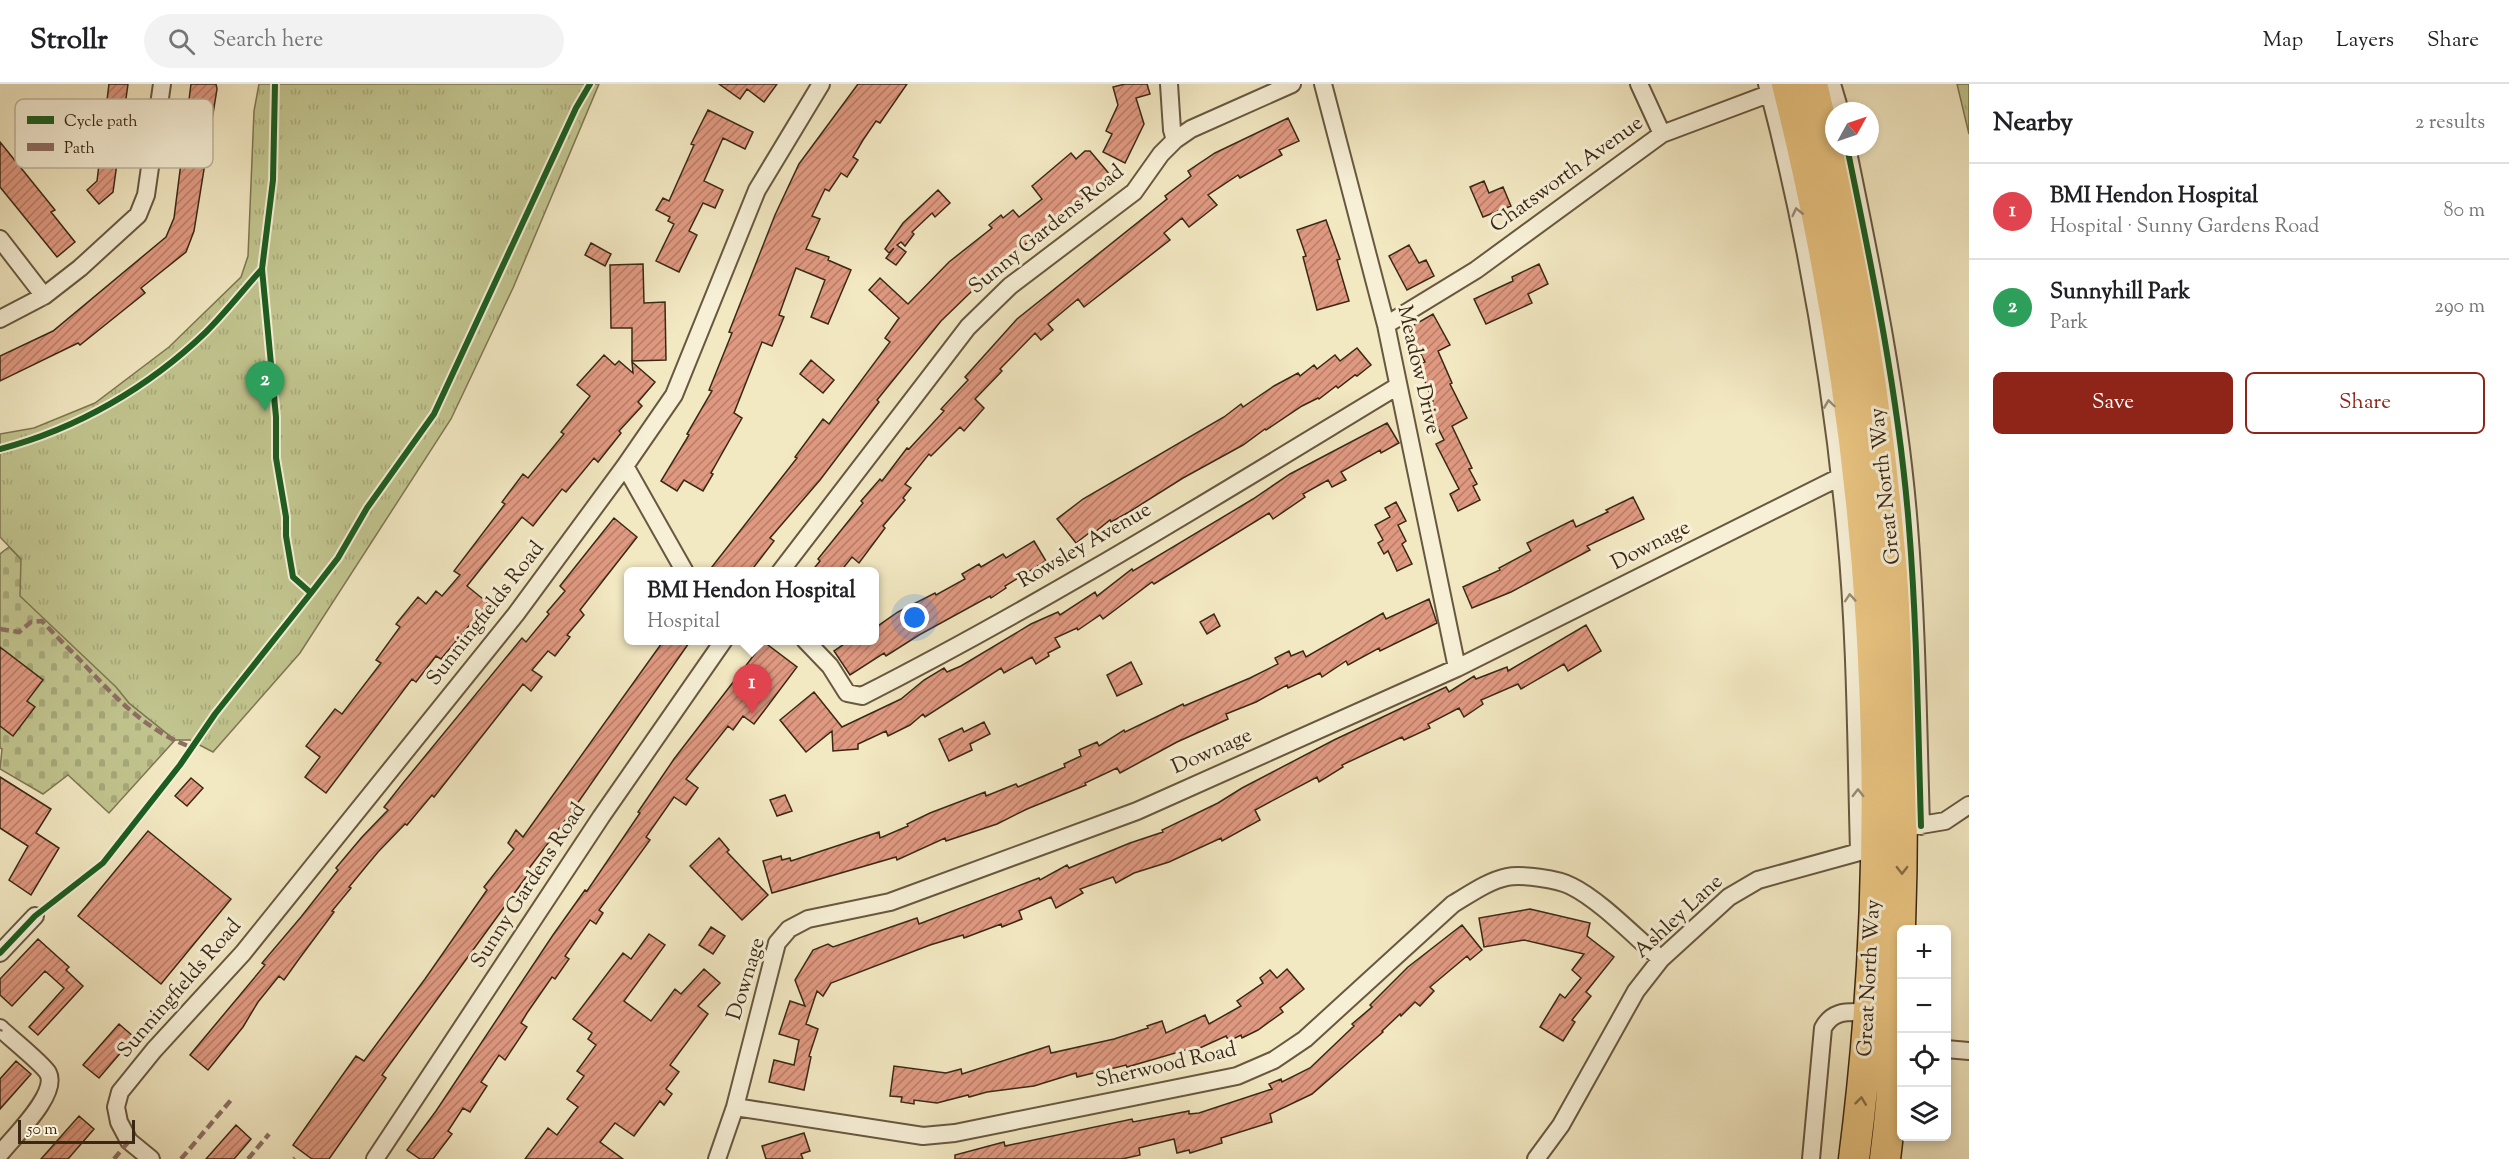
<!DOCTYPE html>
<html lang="en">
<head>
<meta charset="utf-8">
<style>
	body { margin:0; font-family:"Sorts Mill Goudy",serif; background:#f2f2f2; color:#202124 }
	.controls { position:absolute; right:18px; bottom:18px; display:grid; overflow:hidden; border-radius:9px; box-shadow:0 3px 9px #0003 }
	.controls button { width:54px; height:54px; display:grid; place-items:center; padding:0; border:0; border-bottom:2px solid #e0e0e0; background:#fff; color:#202124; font:30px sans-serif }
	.compass { position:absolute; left:1825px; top:18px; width:54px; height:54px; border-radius:50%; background:#fff; box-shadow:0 3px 9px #0003; rotate:50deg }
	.scale { position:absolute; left:18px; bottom:15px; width:117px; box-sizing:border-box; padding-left:6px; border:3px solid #3a2815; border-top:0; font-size:16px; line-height:21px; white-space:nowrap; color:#3a2815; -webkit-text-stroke:4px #f7f0d7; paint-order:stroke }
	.you { position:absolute; left:915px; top:534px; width:21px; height:21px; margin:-15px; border:4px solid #fff; border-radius:50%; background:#1a73e8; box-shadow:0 0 0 9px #1a73e833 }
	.badge { display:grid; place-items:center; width:39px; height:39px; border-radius:50%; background:#8f2418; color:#fff; font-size:20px; font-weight:700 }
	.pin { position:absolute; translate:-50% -50px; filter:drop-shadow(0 2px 3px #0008) }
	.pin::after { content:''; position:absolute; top:32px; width:21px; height:18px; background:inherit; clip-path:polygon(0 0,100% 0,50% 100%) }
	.popup { position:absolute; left:624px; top:483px; width:255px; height:78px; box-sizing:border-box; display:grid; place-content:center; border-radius:9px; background:#fff; filter:drop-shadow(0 2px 4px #0005); font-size:20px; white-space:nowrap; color:#757577 }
	.popup b { font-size:22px; color:#202124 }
	.popup::after { content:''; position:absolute; left:50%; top:100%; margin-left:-12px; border:12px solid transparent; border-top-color:#fff }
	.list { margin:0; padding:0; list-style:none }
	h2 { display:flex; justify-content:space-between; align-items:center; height:78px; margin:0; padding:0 24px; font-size:26px }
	h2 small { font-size:20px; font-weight:400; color:#757577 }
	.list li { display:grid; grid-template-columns:39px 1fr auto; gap:18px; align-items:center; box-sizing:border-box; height:96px; padding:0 24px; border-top:2px solid #e0e0e0 }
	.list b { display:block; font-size:22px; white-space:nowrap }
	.list p { margin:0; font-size:20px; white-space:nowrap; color:#757577 }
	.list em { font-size:20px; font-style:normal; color:#757577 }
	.actions { display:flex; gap:12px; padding:18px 24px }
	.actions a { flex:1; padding:14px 0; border:2px solid #8f2418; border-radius:9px; text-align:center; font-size:21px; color:#8f2418 }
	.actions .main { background:#8f2418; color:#fff }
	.icon { flex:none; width:33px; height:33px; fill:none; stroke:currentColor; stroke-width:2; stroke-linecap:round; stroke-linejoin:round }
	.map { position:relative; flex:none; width:1969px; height:1075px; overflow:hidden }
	header { display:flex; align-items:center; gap:36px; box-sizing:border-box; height:84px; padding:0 30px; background:#fff; border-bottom:2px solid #e0e0e0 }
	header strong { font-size:28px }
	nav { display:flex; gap:33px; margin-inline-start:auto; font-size:21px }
	.search { width:420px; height:54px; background:#f2f2f2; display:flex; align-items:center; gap:15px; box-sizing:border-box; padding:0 21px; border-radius:33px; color:#757577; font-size:22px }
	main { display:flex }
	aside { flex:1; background:#fff }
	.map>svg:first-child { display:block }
	.cemetery { fill:url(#cemetery-stones); stroke:#7e7652; stroke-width:1.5 }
	.park { fill:url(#park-tufts); stroke:#7e7652; stroke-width:1.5 }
	.building { fill:url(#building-hatch); stroke:#3a2815; stroke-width:1.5 }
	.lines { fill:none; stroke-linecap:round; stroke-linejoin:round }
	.street-casing { stroke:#685840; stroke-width:20 }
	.highway-casing { stroke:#3a2815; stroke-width:33 }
	.street { stroke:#f7f0d7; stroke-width:16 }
	.highway { stroke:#e9c481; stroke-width:30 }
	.quiet { stroke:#8d6e63; stroke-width:4.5; stroke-dasharray:9 4.5; stroke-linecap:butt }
	.cycleway-casing { stroke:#f7f0d7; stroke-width:10 }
	.cycleway { stroke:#1b5e20; stroke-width:6 }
	.oneway { stroke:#988c76 }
	.oneway2 { stroke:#896e46 }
	.labels { text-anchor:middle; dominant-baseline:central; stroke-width:6; stroke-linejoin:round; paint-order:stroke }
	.street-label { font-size:21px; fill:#3a2815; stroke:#f7f0d7 }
	.key { fill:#f7f0d7; stroke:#beb49d; stroke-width:1.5 }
	.key-label { font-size:16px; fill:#3a2815 }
</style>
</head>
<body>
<header>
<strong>Strollr</strong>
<div class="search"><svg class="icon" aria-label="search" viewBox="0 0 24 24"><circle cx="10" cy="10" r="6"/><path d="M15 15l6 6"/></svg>Search here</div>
<nav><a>Map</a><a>Layers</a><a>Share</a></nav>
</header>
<main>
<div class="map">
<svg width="1969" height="1075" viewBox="0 0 1969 1075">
	<defs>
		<pattern id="cemetery-stones" width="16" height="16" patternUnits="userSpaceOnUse" patternTransform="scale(1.5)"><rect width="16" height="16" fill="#c1c48e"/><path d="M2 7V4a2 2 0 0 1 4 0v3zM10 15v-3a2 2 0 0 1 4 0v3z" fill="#a7a87a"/></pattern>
		<pattern id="park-tufts" width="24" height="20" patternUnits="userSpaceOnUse" patternTransform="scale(1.5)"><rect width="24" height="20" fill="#c1c48e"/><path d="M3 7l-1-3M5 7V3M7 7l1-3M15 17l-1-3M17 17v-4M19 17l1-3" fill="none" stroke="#a7a87a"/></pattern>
		<pattern id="building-hatch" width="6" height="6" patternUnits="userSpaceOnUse" patternTransform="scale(1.5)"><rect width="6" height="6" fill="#e09981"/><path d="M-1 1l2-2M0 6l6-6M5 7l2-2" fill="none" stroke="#b77d68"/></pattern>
	</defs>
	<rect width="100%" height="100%" fill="#f2e8c2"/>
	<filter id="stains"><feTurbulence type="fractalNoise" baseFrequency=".00333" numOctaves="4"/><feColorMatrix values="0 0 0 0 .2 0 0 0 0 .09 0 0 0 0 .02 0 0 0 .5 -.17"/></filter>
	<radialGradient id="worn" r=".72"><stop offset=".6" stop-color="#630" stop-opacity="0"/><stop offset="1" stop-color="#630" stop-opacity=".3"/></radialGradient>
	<path class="cemetery" d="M9,463L21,475L129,619L175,656L109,729L68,691L43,710L0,685L2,665L0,664V470Z"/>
	<path class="park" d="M259,0H599L513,204L451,335L300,569L213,668L190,656H175L129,619L116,603L20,512L21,475L0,453V350L34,344L95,319L169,263L241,193L248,172L254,27Z
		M1957,0H1969V50Z"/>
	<path class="building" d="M109,0H128L113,108L99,120L87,106L97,97Z
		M191,0H216L217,5L194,147L186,168L141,204L145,209L80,261L78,259L0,297V272L53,247L166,153L174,134Z
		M719,0H777L764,18L747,5L740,15Z
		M858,0H907L880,39L876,37L863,56L853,73L858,76L847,93L841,89L829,107L825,105L812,132L820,135L806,165L829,173L828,176L851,186L828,240L811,233L825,196L796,184L779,231L784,233L772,262L762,258L734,329L742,334L711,389L713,390L703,407L684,396L677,407L661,397L689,351L687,350L712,307L709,306L732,249L729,248L775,131L799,80Z
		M1125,0H1147L1150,10L1136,14L1144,40L1125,79L1103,68L1112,50L1106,47L1118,21L1113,3Z
		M708,26L753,48L745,65L723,54L704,97L723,106L715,124L703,119L689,147L697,151L679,188L656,177L674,140L668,137L670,133L656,126L663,114L669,117L694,61L691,60Z
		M1288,34L1299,57L1279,66L1282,71L1240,94L1238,91L1208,111L1217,121L1189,143L1182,134L1164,149L1170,156L1084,223L1078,215L1048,240L1053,246L1041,256L1035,249L1000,285L1002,287L975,315L984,324L964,347L960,343L931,372L929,370L905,400L911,404L903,414L905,416L883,442L885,444L859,479L852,473L840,488H811L820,477L818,475L863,419L861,417L880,395L882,397L907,364L909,365L944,327L941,325L968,296L965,293L1017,235L1167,115L1165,112L1191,92L1188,87L1215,69Z
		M0,58L55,126L51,128L75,158L57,173L0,103Z
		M1085,67H1090L1111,92L997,183L999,185L972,207L941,237L877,316L879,318L820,396L770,454L774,457L750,488H708L797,374L795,373L823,335L829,340L890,258L885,254L899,234L869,206L880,194L908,220L949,178L992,144L989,141L1001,131L1003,134L1013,126L1019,133L1042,115L1032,102L1071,69L1076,75Z
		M1484,97L1489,109L1503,103L1511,122L1483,133L1470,103Z
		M938,106L950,119L935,133L932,129L912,148L914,150L905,162L901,158L897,161L906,168L896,181L886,174L894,164L889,169L885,165L903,139Z
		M1326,136L1340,175L1337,176L1349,217L1317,226L1303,173L1306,172L1297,146Z
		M591,159L611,170L605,182L585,171Z
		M1409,161L1419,179L1426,176L1434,192L1407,206L1389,172Z
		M643,180L644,219L665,218L666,276L632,277V244H611L610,181Z
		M1539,180L1548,200L1528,210L1532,219L1486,240L1474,215L1513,197L1512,193Z
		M1433,230L1450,261L1438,267L1452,299L1450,300L1467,334L1452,342L1472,384L1469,385L1477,400L1473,402L1480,416L1458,427L1450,410L1459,405L1436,360L1444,356L1426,320L1433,317L1418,281L1425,278L1407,245Z
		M1357,264L1371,281L1357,292L1355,291L1338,304L1336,302L1319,315L1318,314L1302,322L1266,346L1265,345L1243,361L1183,394L1129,428L1111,438L1110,436L1095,448L1093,446L1076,459L1057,435L1083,415L1224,333L1241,320L1243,323L1274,302L1298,289L1300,292L1314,281L1317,285L1335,271L1340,277Z
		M604,271L615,281L619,277L633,289L632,278L655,298L638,318L642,322L619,347L621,349L598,378L594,374L566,408L562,405L533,442L522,433L467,502L488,519L441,575L436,572L416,598L412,595L326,709L305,693L320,673L306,662L335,625L342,630L381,579L376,576L400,543L396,540L418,513L426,520L436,507L442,512L460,491L454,487L505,420L502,418L523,390L528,394L564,350L561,348L590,312L577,301Z
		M811,276L834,296L823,309L800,290Z
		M1387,339L1399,359L1381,369L1380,366L1341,388L1346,396L1332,403L1328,396L1303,410L1305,413L1273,435L1269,429L1154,500L1152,498L1103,535L1100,531L1078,546L1077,544L1055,554L1060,563L1048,569L1049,572L1036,580L1032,573L1004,589L1001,584L925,633L923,630L910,641L888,652L886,647L858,660V665L833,667L832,647L806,668L780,636L814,608L842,643L901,615L924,596L944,584L947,588L961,582L1031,540L1058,528L1060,531L1095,508L1097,512L1132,485L1133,487L1253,415L1290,390Z
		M1633,413L1644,435L1587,462L1590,466L1511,508L1472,524L1463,503L1500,486L1499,484L1531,467L1527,459L1573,436L1576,443L1608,428L1606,426Z
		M1396,418L1406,437L1398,441L1406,457L1402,460L1412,480L1397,487L1388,467L1384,470L1378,459L1383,456L1375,441L1390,433L1385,424Z
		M614,434L637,453L580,526L584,531L567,551L570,553L555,572L548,567L532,586L542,593L531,607L523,600L434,713L432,711L407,741L405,740L378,768L349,803L351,804L332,827L334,828L299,875L284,896L279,892L258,918L243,943L208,986L190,971L265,881L262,879L301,833L338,786L336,784L362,753L388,726L384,723L403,699L522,554L526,558L549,530L547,528L565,507L560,502Z
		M1034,457L1046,477L1005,502L1006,504L991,514L990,512L919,551L886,572L884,569L850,591L834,567L850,556H875V544L898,528L935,509L936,511L965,495L962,490L979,480L981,483L1003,470L1006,474Z
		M1429,515L1437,539L1380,567L1379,564L1348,581L1346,577L1322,593L1320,589L1288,604L1287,601L1256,618L1226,630L1228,635L1177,658L1120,689L1117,684L1085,699L1086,701L1027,725L997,740L946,757L945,754L897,776L896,773L772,809L763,777L781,772L782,776L790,774L791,777L879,748L880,754L908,742L907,740L930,729L985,708L986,712L1016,700L1018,703L1065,683L1064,680L1081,672L1079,666L1097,658L1099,662L1124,646L1125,648L1183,620L1184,622L1250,594L1278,580L1275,574L1289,567L1291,572L1303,567L1306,573L1383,529L1386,535Z
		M1214,530L1220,542L1207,550L1200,538Z
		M1586,541L1601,567L1568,587L1564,580L1521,605L1518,600L1481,616L1483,620L1464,633L1459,624L1428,640L1430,644L1404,656L1402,653L1342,681L1343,683L1319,698L1317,693L1255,726L1260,736L1222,757L1221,754L1169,778L1134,789L1116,799L1113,793L1080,805L1083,809L1056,824L1051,813L1019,827L1022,835L1002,843L1001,840L964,854L963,851L930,861L831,899L823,912L817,907L806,940L818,945L809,972L811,973L804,1006L769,998L774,976L794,981L799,956L779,950L790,917L805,922L795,896L813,866L828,860L833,863L917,834L919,840L1039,794L1040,796L1067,781L1069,784L1130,759L1163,748L1162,746L1218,719L1242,704L1334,656L1446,603L1449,608L1474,592L1476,595L1507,583L1508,587Z
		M664,556H691L570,730L527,787L529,789L382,991L386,994L329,1075H312L293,1061L356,972L364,977L425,895L487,806L484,803L514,765L508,759L516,746L523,753Z
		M764,558L797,583L754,640L743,632L733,646L728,642L686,695L698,704L686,721L674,713L646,753L650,756L599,826L603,829L596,840L590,836L565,872L569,875L555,895L552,893L527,929L521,939L527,943L505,976L499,971L481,998L487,1002L470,1028L463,1024L448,1047L452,1050L433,1075H420L407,1066L436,1027L553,851L585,806L587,807L640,729L638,728L674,675Z
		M0,563L43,596L27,617L35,623L13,652L0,642Z
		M1131,578L1142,600L1117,612L1107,591Z
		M984,638L990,650L970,660L972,666L949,677L939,655L962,644L964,648Z
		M0,693L51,725L36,749L59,764L31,811L9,796L28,762L0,744Z
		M191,694L203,704L187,722L175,712Z
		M785,711L792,727L777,732L770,716Z
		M148,747L231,815L161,900L78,832Z
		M719,754L729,766L727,768L768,811L742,836L690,782Z
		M1530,825L1590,839L1587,852L1614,873L1586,908L1591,912L1572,936L1575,938L1563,957L1540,943L1560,910L1565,914L1581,894L1572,886L1584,870L1524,856L1484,863L1479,834Z
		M1462,841L1482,866L1470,876L1467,872L1430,903L1434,907L1420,922L1415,918L1401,932L1400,930L1382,947L1383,948L1312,1010L1270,1030L1272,1038L1221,1054L1222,1059L1190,1069L1189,1066L1177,1069L1174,1055L1139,1064L1140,1071L1122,1075H955V1071L1004,1058L1005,1062L1132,1035L1133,1038L1189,1027V1030L1199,1029L1272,1005L1269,1000L1281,995L1282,998L1310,984L1354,942L1352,940L1372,923L1370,921L1408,883Z
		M711,843L725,852L713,870L699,861Z
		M649,850L665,861L624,917L651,937L675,905L681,910L704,885L720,899L698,922L708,930L670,981L679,988L666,1005L672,1010L664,1021L660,1017L634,1052L615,1039L600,1058L623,1075H525L548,1044L557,1051L578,1023L567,1015L584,992L577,987L596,961L588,955L592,949L573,935L623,869L631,875Z
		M38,855L69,883L66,886L83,902L38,951L29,943L64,904L45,887L12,922L0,911V895Z
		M1287,885L1304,905L1280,924L1283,928L1258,946L1242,954L1241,951L1229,957L1226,952L1191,968L1189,965L1127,983L1126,981L1077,993L1076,989L1034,1002L987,1008L969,1013L968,1011L937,1019L914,1016V1020L901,1018L902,1013L890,1012L894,982L946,989L961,985L962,990L1049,962L1051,969L1114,955L1148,944L1147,942L1162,937L1166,949L1205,931L1209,940L1241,922L1237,917L1263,899L1260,894L1270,886L1277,894Z
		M119,940L134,953L99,994L83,981Z
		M16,977L31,990L0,1025V995Z
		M79,1032L94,1045L68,1075H41Z
		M236,1041L251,1055L234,1075H206Z
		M804,1049L810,1067L801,1070L803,1075H766L762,1062Z"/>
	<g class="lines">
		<defs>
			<path id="street" d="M1169,0L1172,46L1175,56
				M1323,0L1386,241L1457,584
				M1639,0L1662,50
				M1767,0C1805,144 1832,301 1846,450C1856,556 1856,661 1859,767
				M1832,0L1840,27
				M1847,63C1873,189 1899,315 1909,443C1917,542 1918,642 1921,742
				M0,155L44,212
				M0,235L44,212L80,184L138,131L146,111L162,0
				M1386,241L1476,186L1662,50L1779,6
				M625,382L685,488
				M780,488L968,243L1010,202L1134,108L1161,70L1175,56L1191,45L1292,0
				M805,556L830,582L847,609L862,612C1045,519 1223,408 1398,302
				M1909,743L1945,737L1969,721
				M0,869L35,832
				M0,944C9,953 43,980 48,989C59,1010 13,1053 0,1070
				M1946,965L1969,967
				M735,1023L923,1052L955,1049L1237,992L1274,976L1305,955L1453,820C1470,810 1488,797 1507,793C1521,790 1558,795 1571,802C1600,816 1635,853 1661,875
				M151,1075L129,1057L119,1038L116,1023L120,1008L154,966L243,869L516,530L625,382L674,311L757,106L821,0
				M375,1075L601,733L724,556
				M717,1075L735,1023L777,859L789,845L808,835L890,818L1137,727L1457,584L1840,393L1857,387
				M1536,1075L1561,1041L1636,907L1661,875L1729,813L1758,796L1870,765
				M1811,1075L1823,944C1834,924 1850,929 1870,928"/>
			<path id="highway" d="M1787,0C1875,349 1900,718 1854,1075
				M1812,0C1880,276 1910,558 1900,842C1898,919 1895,998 1885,1075"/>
		</defs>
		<use href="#street" class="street-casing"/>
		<use href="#highway" class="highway-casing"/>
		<use href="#street" class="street"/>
		<use href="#highway" class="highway"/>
		<path class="quiet" d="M0,545L19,548L31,538L42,537C54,550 66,562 78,574C111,609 145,647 191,663
			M0,947L1,945
			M114,1075L129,1057
			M181,1075L231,1016
			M248,1075L269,1050
			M294,1075L295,1074"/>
		<defs>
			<path id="cycleway" d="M1847,63C1873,189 1899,315 1909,443C1917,542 1918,642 1921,742
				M0,365C77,345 149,303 206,248C226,228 243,206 262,185
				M311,509L338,474L367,424L434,330L576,24L590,0
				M0,869L35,832L103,779L180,681L215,630L311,509L293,493L286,452V433L276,374V333L262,185L273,96L275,0"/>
		</defs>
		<use href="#cycleway" class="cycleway-casing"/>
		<use href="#cycleway" class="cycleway"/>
	</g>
	<defs><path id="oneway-chevron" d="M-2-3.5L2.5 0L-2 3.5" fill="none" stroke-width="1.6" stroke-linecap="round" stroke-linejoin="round" transform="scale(1.5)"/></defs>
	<g class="oneway">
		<use href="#oneway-chevron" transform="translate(1797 128) rotate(-103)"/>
		<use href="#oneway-chevron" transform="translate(1829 320) rotate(-98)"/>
		<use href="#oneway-chevron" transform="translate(1850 514) rotate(-94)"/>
		<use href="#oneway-chevron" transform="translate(1858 709) rotate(-90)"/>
	</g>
	<g class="oneway2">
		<use href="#oneway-chevron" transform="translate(1902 786) rotate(90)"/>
		<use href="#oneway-chevron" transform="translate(1861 1017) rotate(-83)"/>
	</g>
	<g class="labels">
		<g class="street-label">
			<text transform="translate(1567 91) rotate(-36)">Chatsworth Avenue</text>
			<text transform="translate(1047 146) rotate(-39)">Sunny Gardens Road</text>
			<text transform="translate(1418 286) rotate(77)">Meadow Drive</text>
			<text transform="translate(1886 402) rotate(-96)">Great North Way</text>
			<text transform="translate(1085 462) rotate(-30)">Rowsley Avenue</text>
			<text transform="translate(1651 462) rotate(-27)">Downage</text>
			<text transform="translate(486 530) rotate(-52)">Sunningfields Road</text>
			<text transform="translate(1212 668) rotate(-24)">Downage</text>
			<text transform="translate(529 802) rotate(-57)">Sunny Gardens Road</text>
			<text transform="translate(1679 833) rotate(-43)">Ashley Lane</text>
			<text transform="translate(1870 894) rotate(-87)">Great North Way</text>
			<text transform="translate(747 895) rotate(-73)">Downage</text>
			<text transform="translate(180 905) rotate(-49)">Sunningfields Road</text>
			<text transform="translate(1166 982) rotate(-13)">Sherwood Road</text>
		</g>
	</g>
	<rect x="15" y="15" width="198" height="69" rx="9" class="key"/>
	<rect x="27" y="32" width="27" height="8" fill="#1b5e20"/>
	<rect x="27" y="59" width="27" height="8" fill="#8d6e63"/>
	<g class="key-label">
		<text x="64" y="42">Cycle path</text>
		<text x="64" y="69">Path</text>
	</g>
	<rect width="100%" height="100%" filter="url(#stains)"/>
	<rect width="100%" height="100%" fill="url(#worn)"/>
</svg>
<div class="controls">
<button>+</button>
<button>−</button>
<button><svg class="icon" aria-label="locate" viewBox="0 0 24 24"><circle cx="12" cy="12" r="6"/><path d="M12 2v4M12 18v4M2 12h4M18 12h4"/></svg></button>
<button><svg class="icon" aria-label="layers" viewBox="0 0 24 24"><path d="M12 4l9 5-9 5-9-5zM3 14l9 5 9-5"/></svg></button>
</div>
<svg class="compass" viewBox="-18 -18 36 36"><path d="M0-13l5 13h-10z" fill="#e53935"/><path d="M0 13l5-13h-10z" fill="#757577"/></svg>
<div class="scale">50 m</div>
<div class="you"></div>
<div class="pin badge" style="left:752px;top:630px;background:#e0444e">1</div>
<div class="popup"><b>BMI Hendon Hospital</b>Hospital</div>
<div class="pin badge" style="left:265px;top:327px;background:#2e9e5b">2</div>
</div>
<aside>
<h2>Nearby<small>2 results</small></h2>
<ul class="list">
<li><span class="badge" style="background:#e0444e">1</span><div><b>BMI Hendon Hospital</b><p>Hospital · Sunny Gardens Road</p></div><em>80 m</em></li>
<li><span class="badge" style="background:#2e9e5b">2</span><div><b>Sunnyhill Park</b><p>Park</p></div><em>290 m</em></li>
</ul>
<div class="actions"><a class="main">Save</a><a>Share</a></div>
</aside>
</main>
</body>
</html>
